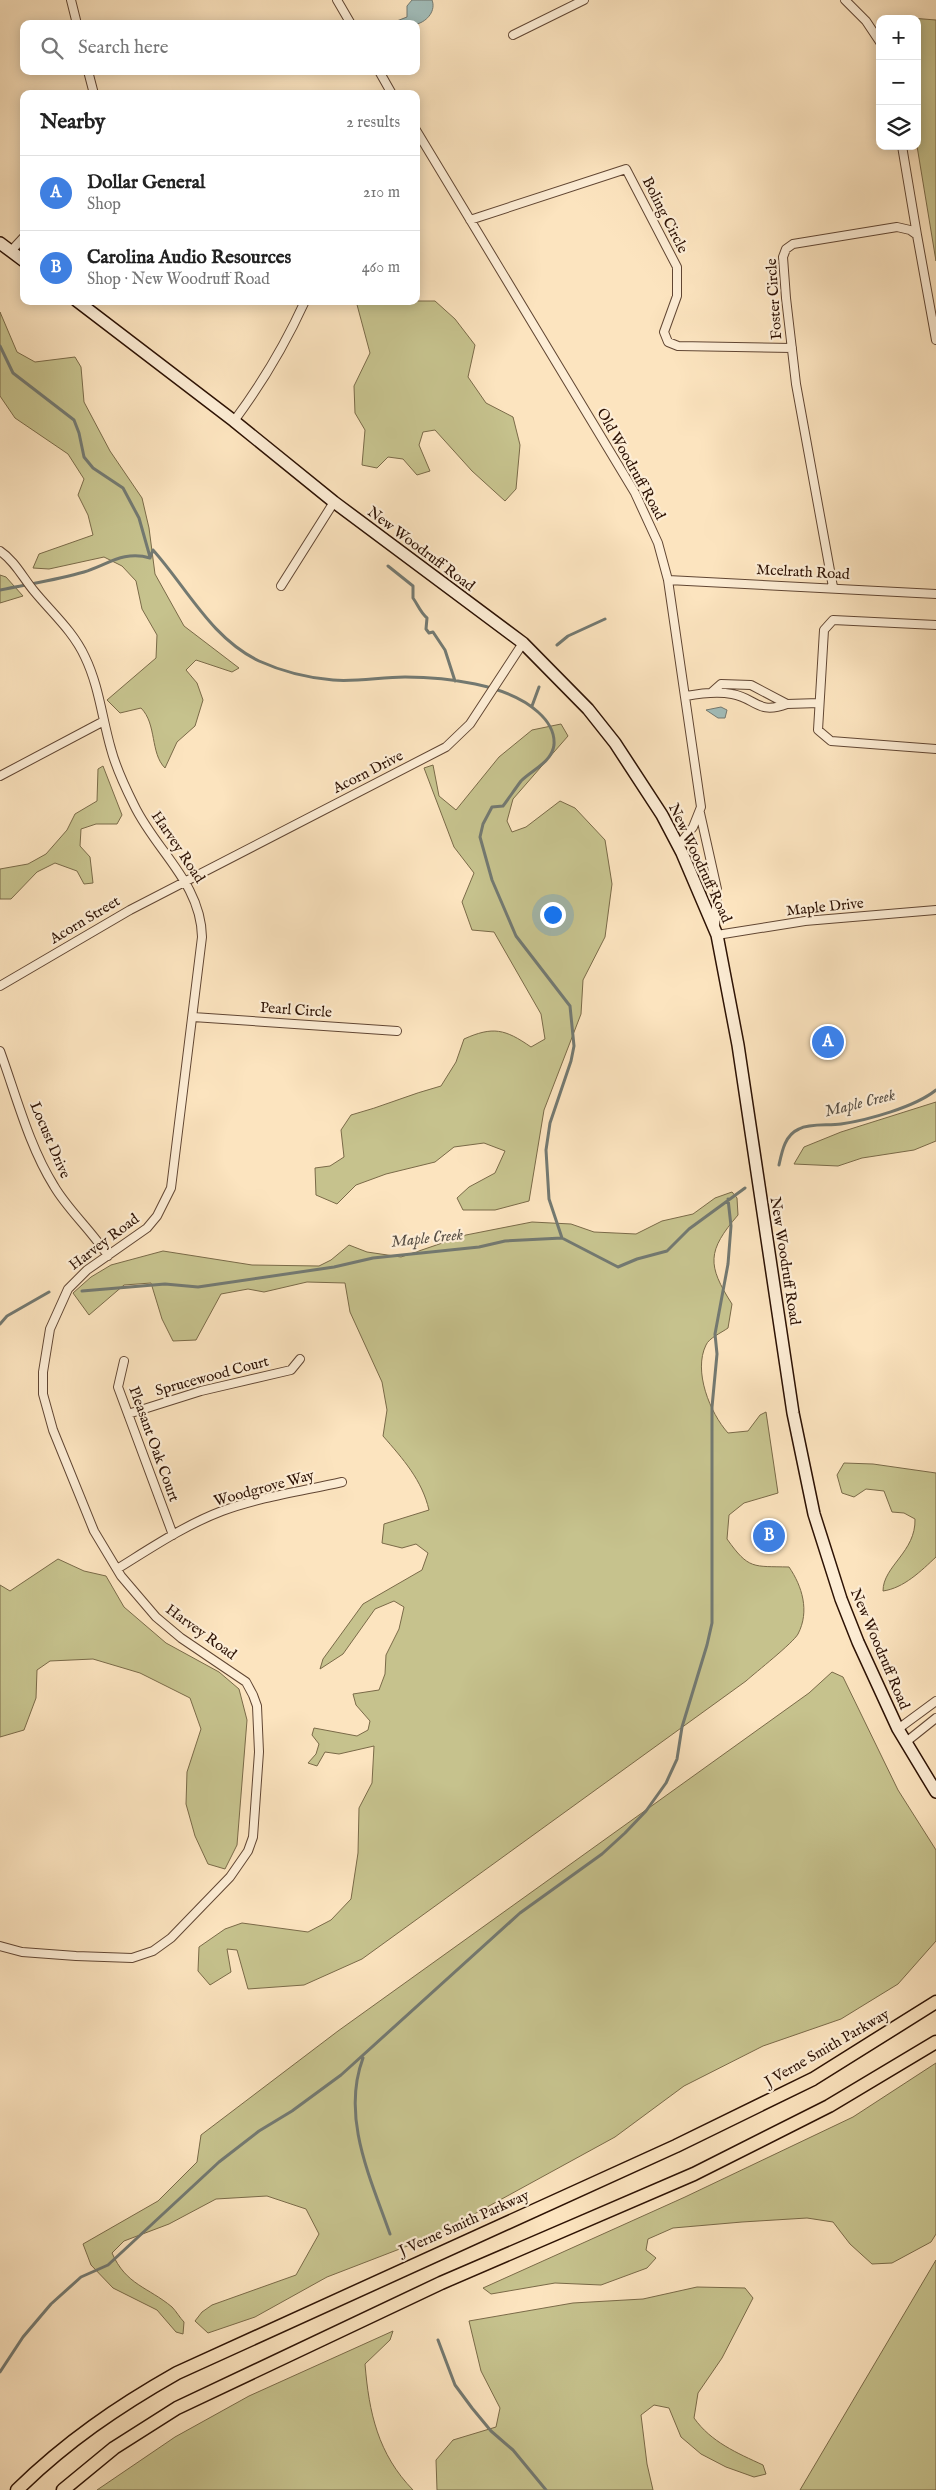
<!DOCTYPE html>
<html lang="en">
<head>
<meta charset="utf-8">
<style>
	body { margin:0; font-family:"IM FELL English",serif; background:#f2f2f2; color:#222 }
	.controls { position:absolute; right:15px; top:15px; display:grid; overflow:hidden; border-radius:10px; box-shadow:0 2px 12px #0003 }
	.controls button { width:45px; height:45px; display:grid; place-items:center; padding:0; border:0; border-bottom:1px solid #e0e0e0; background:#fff; color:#222; font:25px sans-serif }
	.you { position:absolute; left:552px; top:914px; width:18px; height:18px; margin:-12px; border:4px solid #fff; border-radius:50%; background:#1a73e8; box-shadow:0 0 0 8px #1a73e833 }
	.badge { display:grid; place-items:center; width:32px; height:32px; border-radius:50%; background:#0f766e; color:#fff; font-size:16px; font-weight:700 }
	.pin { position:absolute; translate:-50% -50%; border:2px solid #fff; box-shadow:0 1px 5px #0006 }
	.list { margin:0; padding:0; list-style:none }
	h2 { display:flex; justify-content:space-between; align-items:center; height:65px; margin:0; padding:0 20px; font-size:21px }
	h2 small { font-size:16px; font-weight:400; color:#767676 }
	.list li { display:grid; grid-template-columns:32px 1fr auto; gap:15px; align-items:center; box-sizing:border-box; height:75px; padding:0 20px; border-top:1px solid #e0e0e0 }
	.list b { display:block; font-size:19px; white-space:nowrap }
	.list p { margin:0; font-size:16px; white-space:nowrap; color:#767676 }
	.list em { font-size:16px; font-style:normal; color:#767676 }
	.icon { flex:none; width:28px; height:28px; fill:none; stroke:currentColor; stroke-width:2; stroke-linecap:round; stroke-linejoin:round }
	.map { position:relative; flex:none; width:936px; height:2490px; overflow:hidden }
	.search { position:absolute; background:#fff; box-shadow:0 2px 12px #0003; left:20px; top:20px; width:400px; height:55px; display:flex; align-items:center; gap:12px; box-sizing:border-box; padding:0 18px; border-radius:10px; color:#767676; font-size:19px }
	.panel { position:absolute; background:#fff; box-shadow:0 2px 12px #0003; left:20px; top:90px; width:400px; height:215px; border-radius:10px }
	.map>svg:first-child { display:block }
	.green { fill:#c6c28d; stroke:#7a6a48 }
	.water { fill:#a1bdba; stroke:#737971 }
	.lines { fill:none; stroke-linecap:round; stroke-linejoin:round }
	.stream { stroke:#737971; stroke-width:3 }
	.minor-casing { stroke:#614633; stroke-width:10 }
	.secondary-casing { stroke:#2d1204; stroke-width:14 }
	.primary-casing { stroke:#2d1204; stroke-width:15 }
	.minor { stroke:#fdedd5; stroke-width:8 }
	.secondary { stroke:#fdedd5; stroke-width:11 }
	.primary { stroke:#fce4bf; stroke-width:12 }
	.labels { text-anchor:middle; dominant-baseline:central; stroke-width:4.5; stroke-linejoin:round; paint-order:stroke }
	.street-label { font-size:15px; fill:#2d1204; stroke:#fdedd5 }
	.water-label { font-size:16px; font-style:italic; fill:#564e44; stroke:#fdedd5 }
</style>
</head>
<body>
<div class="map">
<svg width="936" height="2490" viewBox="0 0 936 2490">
	<rect width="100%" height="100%" fill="#fce4bf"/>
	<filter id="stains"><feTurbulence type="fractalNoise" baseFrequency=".004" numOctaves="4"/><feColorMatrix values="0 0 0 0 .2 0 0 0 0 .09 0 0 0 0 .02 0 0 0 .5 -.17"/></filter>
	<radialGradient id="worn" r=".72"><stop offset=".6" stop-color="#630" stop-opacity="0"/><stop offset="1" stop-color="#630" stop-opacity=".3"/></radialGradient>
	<path class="green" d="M886,16L936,20V261L917,146V19H887Z
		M356,301H435L455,319L475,345L468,377L486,403L513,417L520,445L516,489L505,501L472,471L435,430L423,432L419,445L430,471L417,475L403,459L388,457L377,468L362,465L365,430L355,413L354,386L370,353Z
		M0,312L17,352L35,362L75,357L81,367L84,402L110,451L142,498L149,528L155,574L184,626L239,668L232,672L196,660L186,670L197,683L203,700L195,726L177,742L165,768C150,753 157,724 141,708L120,713L107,700L156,658L157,635L142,609L136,581L122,566L104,557L49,569L33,568L39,554L93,535L88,515L78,495L84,479L68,454L15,418L0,396Z
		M0,575L6,577L23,596L0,603Z
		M561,724L568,736L513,799L507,821L512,832L526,827L560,801L575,808L605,840L612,884L605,937L583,980L581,1014L544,1110L529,1201L495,1210H463L457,1198L469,1187L495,1173L505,1151L484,1143L454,1147L435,1162L386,1174L356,1185L337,1204L316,1195L315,1168L330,1166L344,1157L341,1130L351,1115C382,1107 410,1094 441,1086L456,1062L464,1039C493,1026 505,1029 531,1047L545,1039L541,1014L494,932L472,930L462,902L474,873L454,847L424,768L433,765L439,796L456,810L499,757L532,730Z
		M103,766L122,815L117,824H96L81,829L80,846L90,857L93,883L84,884L77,871L55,863L37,872L11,899H0V869L28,864L46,854L67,830L75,814L97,801L98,769Z
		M936,1102V1141L914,1150L862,1158L838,1166L794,1164L804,1147L841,1132Z
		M732,1192L737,1198L738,1215C707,1251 707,1265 732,1304L728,1328C721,1333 709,1338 706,1345C693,1371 710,1413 728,1433L748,1431L760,1415L766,1412L778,1493L744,1503L729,1515L727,1539C749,1570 753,1566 789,1567C802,1586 810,1611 798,1634C793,1643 756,1672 746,1681L362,1959L304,1985L248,1989L237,1950L227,1949L231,1972L210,1985L198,1971L199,1947L225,1929L242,1923L308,1932L331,1920L351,1899L358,1853L359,1808L372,1783L374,1746L339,1754L325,1752L317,1766L308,1763L316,1754L319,1744L312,1735L314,1728L357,1736L368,1730L370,1721L356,1705L353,1694L379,1690L385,1674L386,1655L399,1629L404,1607L394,1601L375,1609L343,1654L320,1669L323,1659L363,1604L422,1570L428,1553L416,1544L402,1548L382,1543L384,1524L429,1510C422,1480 403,1459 383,1436L387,1410L382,1382L350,1312L345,1283L307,1282L264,1292L248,1289L221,1294L196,1340L173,1341L162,1319L151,1283L124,1285L89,1315L73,1293L91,1277L111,1265L163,1251L252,1265L319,1266L331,1260L349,1245L367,1252L401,1257L466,1235L532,1222L571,1224L594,1232L636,1234L662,1221L693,1214L715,1198Z
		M844,1463L873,1464L936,1473V1557C921,1571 904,1588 883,1591C883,1566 916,1552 915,1519L904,1513L892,1512L884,1491L866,1489L854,1497L842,1493L837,1475Z
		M58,1559L84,1571L106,1576L124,1607L166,1643L219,1672L239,1689L247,1720L237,1845L225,1869L208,1864L195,1836L186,1804L187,1772L201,1729L190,1698L140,1673L93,1659L50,1661L37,1670L36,1698L24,1730L0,1737V1585L10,1591Z
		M832,1672L843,1677L898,1790L936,1850V1941L898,1984L841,2019L763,2046L684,2086L615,2137L436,2235L327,2277L255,2317L208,2333L195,2321L202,2312L212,2305L296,2275L319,2234L306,2209L267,2196L216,2199L169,2224L124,2241L112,2253C126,2285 148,2287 172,2307C176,2311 180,2318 184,2322L183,2334L176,2332L157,2310L113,2288L91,2265L83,2244L158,2201L197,2162L201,2135L338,2031L809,1693Z
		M936,2063V2234L931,2242L892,2263L872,2264L850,2244L833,2222L807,2218L742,2222L673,2228L648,2239L646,2250L656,2258L647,2268L601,2285L555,2283L491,2294L483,2288L685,2197L853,2117Z
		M936,2260V2490H800Z
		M697,2287L745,2288L753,2298L722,2358L698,2393L694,2418C711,2442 737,2453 763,2465L766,2474L754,2477L726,2467L701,2454L681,2437L669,2408L654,2405L641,2415L647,2464L653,2490H437L436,2460L453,2440L496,2427L500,2408L481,2371L469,2321L573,2303L643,2299Z
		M393,2331L390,2340L365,2364C369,2413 378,2454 413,2490H97L175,2437L249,2396Z"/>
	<path class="water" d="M412,0H432C436,10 428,21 417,24C412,26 397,24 389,24L407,17V6Z
		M721,707L727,710L725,718H718L706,710Z"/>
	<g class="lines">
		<path class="stream" d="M0,346L13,373L74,420L79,433L84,457L93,468L123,488L139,518L150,557
			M150,558L153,550C187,588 211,638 259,661C281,671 309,678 333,680C357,682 381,677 405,677C445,677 508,684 538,712C547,720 555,732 554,745C552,762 532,770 521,781C515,789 509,798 503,806L492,807L483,824L480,837L492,880L516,936L570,1006L574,1046L571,1061L550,1123L546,1150L549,1199L562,1238
			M388,566L413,586V598C418,605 420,612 427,618L426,629L429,633L433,632L445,650L455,681
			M0,590C28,584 57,580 84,572C107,565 124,550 150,558
			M557,645L568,636L605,619
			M532,706L539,687
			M779,1165C782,1151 785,1135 799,1129C810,1123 829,1126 841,1124C868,1120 915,1107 936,1090
			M82,1291L165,1284L198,1287L334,1267L373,1258L479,1247L505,1241L562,1238L618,1267L637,1259L667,1251L689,1229L745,1188
			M0,1324L7,1316L49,1292
			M363,2058C341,2117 370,2177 390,2234
			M438,2340L455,2385L472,2408L491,2431L513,2450L546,2490
			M0,2372L23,2337L51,2304L81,2277L108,2265L219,2162L259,2131L292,2111L341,2075L520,1913L602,1854L625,1833L646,1811L666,1783L677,1759L682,1727L707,1645L712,1623V1407L717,1354L715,1334L728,1264L731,1226L728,1199"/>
		<defs>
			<path id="minor" d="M71,0L77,24
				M337,0L351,24
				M845,0L866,21L880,42
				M513,35L584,0
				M88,71L94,94
				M379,71L392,94
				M416,130L635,493L658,543L668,580L701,807L693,827L678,846
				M902,146L917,235
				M470,220L626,169L677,267V296L664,332L668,342L678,346L792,348
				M11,251L24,237
				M234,421C263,382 285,345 305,301
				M0,551C15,561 23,578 34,591C52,613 73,631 85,657C99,686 102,718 111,749C116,768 125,787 134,805C156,851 201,883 202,937L171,1188L157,1216L147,1228L87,1270L68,1289L50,1329L43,1372V1394L53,1430L94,1531L121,1576L156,1617L181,1638L246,1682L253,1695L257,1706L259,1752L253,1837L248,1851L230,1877L171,1938L153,1951L132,1958L76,1956L22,1952L0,1946
				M668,580L936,594
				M281,586L334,502
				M833,587L796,384L786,298L783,257L786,249L793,244L897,227L910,230L917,235L936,340
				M936,625L833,620L824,630L818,730L831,741L936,749
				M686,696C702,693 717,691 732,694C756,698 757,715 787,704L751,685L721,684L712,692
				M787,704L819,703
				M0,776L104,721
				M700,813L717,889L715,927
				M717,935L805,921L936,910
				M0,986L130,910L446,747L470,724L523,643
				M193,1017L397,1031
				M0,1051C16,1095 29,1146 54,1186C68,1210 92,1231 108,1256
				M124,1361L118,1387L173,1535
				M128,1414L201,1391L291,1370L300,1359
				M117,1569C151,1548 185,1525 222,1511C260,1497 302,1491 342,1482
				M898,1729L936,1701
				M906,1742L936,1718"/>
			<path id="secondary" d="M0,243L24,261
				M77,301L234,421L334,502L523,643L588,709L615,743L662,815L682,853L717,935L738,1045L793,1413L814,1514L841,1599L858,1642L898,1729L936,1792"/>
			<path id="primary" d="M17,2490C66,2442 117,2407 177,2373L676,2146L813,2079L936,2002
				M63,2490L114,2448L177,2408L441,2283L694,2174L829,2106L936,2042"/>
		</defs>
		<use href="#minor" class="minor-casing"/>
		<use href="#secondary" class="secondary-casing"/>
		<use href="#primary" class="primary-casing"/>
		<use href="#minor" class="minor"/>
		<use href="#secondary" class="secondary"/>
		<use href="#primary" class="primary"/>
	</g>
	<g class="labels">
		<g class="street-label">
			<text transform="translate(665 215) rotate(63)">Boling Circle</text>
			<text transform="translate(774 299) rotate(-94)">Foster Circle</text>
			<text transform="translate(631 464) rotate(61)">Old Woodruff Road</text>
			<text transform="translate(421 549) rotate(37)">New Woodruff Road</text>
			<text transform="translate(803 572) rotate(3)">Mcelrath Road</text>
			<text transform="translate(368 772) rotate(-27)">Acorn Drive</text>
			<text transform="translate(178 847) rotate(56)">Harvey Road</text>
			<text transform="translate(700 863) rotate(65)">New Woodruff Road</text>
			<text transform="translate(825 907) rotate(-6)">Maple Drive</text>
			<text transform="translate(85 920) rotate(-31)">Acorn Street</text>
			<text transform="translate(296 1010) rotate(4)">Pearl Circle</text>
			<text transform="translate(50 1140) rotate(67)">Locust Drive</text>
			<text transform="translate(104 1242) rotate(-37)">Harvey Road</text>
			<text transform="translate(785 1261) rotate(81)">New Woodruff Road</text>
			<text transform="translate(212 1376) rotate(-15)">Sprucewood Court</text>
			<text transform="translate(154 1444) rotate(70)">Pleasant Oak Court</text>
			<text transform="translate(264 1488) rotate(-15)">Woodgrove Way</text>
			<text transform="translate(201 1632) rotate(36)">Harvey Road</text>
			<text transform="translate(880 1649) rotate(67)">New Woodruff Road</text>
			<text transform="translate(827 2048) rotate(-30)">J Verne Smith Parkway</text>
			<text transform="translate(464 2223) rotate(-24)">J Verne Smith Parkway</text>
		</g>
		<g class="water-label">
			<text transform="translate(860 1104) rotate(-14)">Maple Creek</text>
			<text transform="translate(427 1239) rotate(-6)">Maple Creek</text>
		</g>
	</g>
	<rect width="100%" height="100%" filter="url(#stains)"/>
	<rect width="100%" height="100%" fill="url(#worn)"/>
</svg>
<div class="controls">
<button>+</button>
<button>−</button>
<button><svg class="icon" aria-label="layers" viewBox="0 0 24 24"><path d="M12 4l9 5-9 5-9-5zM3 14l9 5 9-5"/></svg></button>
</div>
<div class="you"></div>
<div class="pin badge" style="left:828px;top:1042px;background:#3f7fe0">A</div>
<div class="pin badge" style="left:769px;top:1536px;background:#3f7fe0">B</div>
<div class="search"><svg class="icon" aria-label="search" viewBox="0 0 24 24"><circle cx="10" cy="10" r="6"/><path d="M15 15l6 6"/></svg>Search here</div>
<section class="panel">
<h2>Nearby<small>2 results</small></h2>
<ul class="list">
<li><span class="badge" style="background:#3f7fe0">A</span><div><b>Dollar General</b><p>Shop</p></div><em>210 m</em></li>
<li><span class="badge" style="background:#3f7fe0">B</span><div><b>Carolina Audio Resources</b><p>Shop · New Woodruff Road</p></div><em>460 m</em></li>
</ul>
</section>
</div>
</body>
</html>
